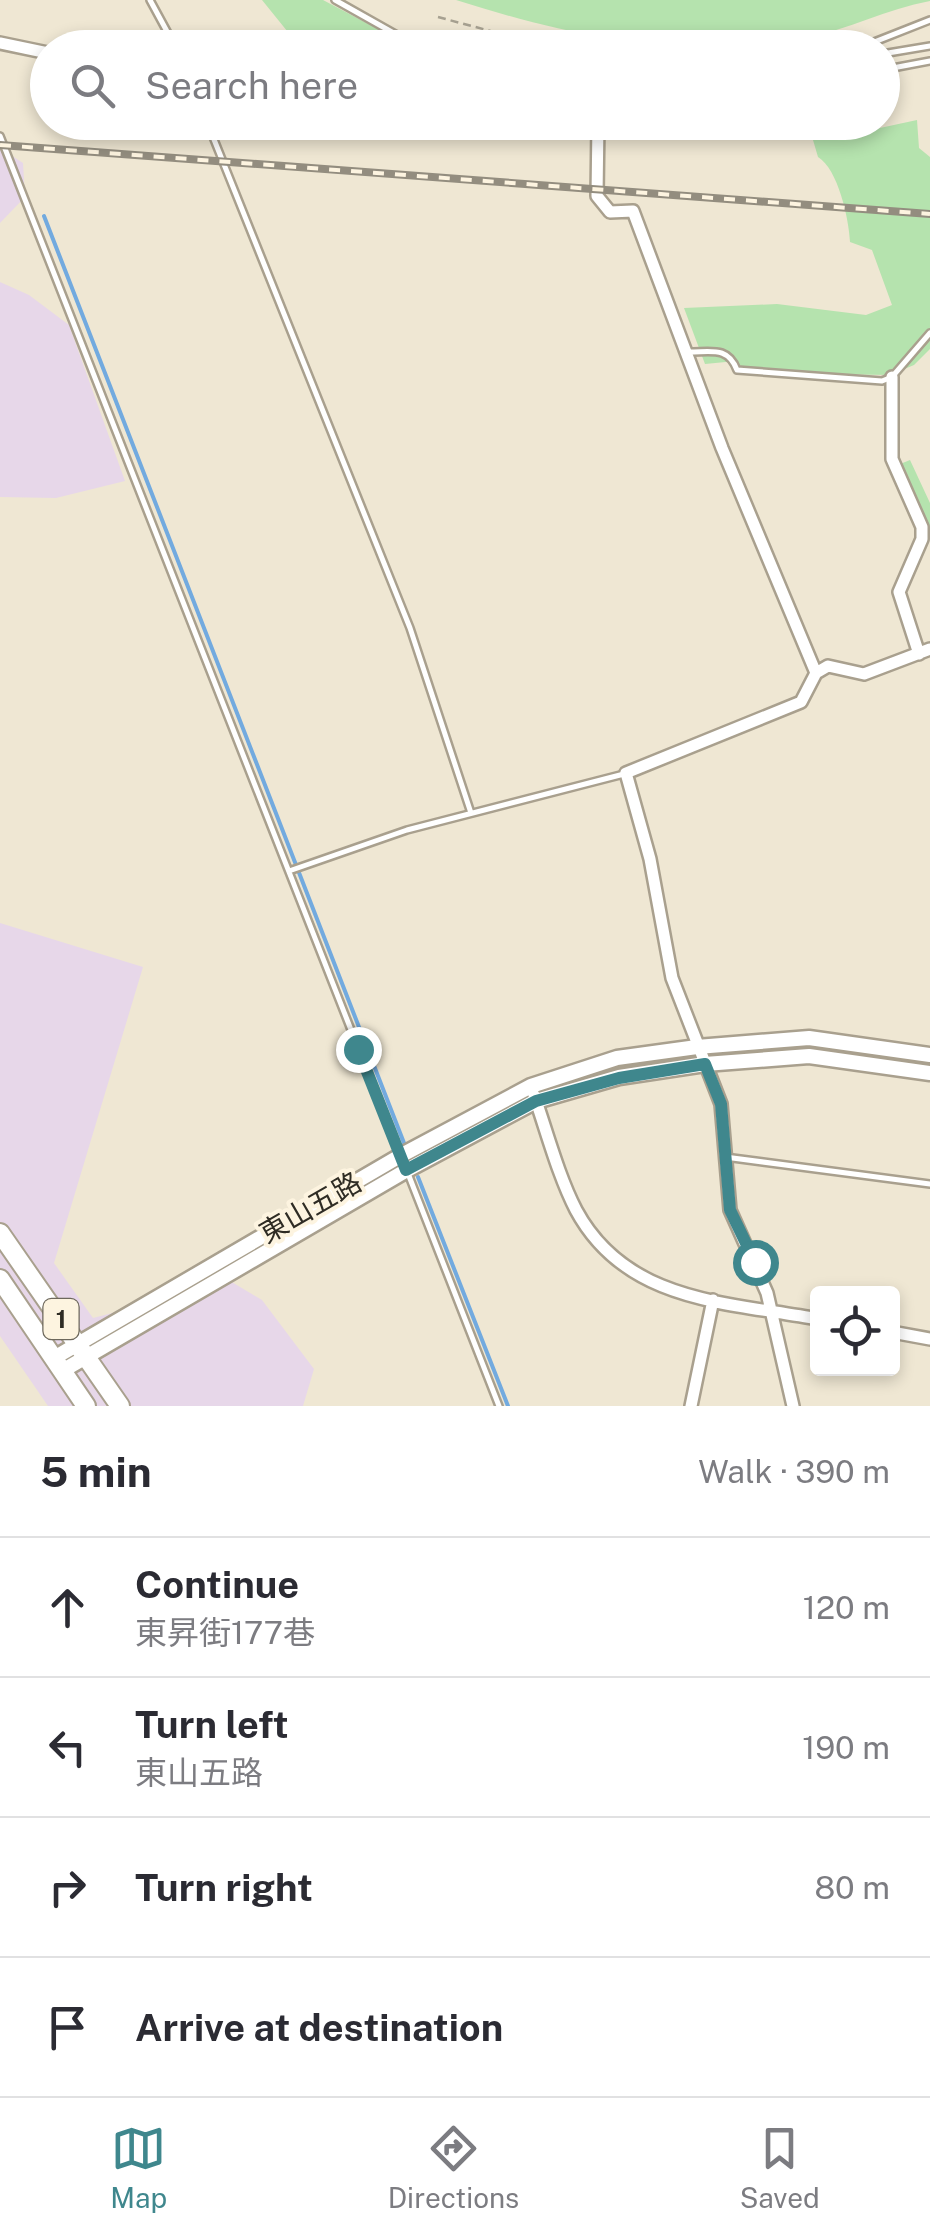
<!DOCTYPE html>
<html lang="en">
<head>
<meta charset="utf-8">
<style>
	body { margin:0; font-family:"Public Sans","Noto Sans TC",sans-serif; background:#f2f2f3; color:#2b2b33 }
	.controls { position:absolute; right:30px; bottom:30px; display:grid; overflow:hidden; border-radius:10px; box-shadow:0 5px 15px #0003 }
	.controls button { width:90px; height:90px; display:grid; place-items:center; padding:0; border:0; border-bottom:2px solid #e1e1e2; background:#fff; color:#2b2b33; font:50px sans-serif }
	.stop { position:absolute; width:30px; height:30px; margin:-22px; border:8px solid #3f878d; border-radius:50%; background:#fff }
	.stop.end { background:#3f878d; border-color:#fff; box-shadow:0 2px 10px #0008 }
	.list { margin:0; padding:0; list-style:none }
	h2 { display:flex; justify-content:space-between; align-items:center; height:130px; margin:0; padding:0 40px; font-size:42px }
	h2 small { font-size:32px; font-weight:400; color:#7c7c81 }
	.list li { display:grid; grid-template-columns:65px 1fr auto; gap:30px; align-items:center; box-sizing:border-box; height:140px; padding:0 40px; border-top:2px solid #e1e1e2 }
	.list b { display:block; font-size:38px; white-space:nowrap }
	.list p { margin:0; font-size:32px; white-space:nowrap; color:#7c7c81 }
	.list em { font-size:32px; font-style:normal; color:#7c7c81 }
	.icon { flex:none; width:55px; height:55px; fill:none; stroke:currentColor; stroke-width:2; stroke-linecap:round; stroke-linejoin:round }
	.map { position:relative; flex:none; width:930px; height:1406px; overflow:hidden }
	.search { position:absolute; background:#fff; box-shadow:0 5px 15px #0003; left:30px; right:30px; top:30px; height:110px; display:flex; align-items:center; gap:25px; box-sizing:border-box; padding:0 35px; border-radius:55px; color:#7c7c81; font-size:38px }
	.sheet { height:690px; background:#fff }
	nav { display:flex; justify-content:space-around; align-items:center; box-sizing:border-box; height:140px; border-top:2px solid #e1e1e2; background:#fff; font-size:28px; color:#7c7c81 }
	nav a { display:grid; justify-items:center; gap:5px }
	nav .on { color:#3f878d }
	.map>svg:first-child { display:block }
	.industrial { fill:#e7d7e9 }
	.green { fill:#b5e3ae }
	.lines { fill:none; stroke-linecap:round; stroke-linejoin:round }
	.stream { stroke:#72aadf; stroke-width:4 }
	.service-casing { stroke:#a9a08e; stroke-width:10 }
	.minor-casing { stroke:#a9a08e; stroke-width:16 }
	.tertiary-casing { stroke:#a9a08e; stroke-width:19 }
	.primary-casing { stroke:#a9a08e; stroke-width:22 }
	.path { stroke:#a7a191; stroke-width:2.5; stroke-dasharray:8 5; stroke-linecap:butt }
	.service { stroke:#fff; stroke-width:5 }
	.minor { stroke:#fff; stroke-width:11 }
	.tertiary { stroke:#fff; stroke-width:14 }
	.primary { stroke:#fff; stroke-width:18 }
	.rail-casing { stroke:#938d7f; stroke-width:8 }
	.rail { stroke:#fdf4e0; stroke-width:4; stroke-dasharray:11; stroke-linecap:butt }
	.route { stroke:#3f878d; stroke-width:12 }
	.labels { text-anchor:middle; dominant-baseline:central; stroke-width:8; stroke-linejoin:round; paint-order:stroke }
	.shield { fill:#fdf4e0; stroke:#6d685c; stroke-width:2.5 }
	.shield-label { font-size:25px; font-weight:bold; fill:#2f2c24 }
	.street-label { font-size:28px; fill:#2f2c24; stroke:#fdf4e0 }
</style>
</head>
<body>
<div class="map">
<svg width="930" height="1406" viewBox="0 0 930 1406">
	<rect width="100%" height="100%" fill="#efe7d3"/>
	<path class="industrial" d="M0,148L23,163L25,197L0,223Z
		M0,282L29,295L69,325L125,481L56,498L0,497Z
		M0,923L143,967L54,1263L93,1318L128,1309L143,1317L215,1272L262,1300L314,1369L303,1406H48L0,1336Z"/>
	<path class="green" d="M262,0H323L412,47H300Z
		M456,0H930V1C887,9 847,30 805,38C686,61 569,36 456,0Z
		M917,120L919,148L930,157V349L914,365L890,375L748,373L736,361L705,364L684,308L777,304L866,315L892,305L872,250L850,242C849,219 838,169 818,157L808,123H863L866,131Z
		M910,460L930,503V534L914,520L888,469Z"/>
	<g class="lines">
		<path class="stream" d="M44,216L404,1143
			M418,1177L508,1406"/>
		<defs>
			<path id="service" d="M150,0L176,48
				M335,0L399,36L440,48
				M859,48L930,20
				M882,54L930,46
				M882,70L930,61
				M207,122L410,628L471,813
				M0,136L399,1152
				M689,352C711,352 728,346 737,370L882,381L892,377L930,333
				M289,871L407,830L624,774
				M725,1157L930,1184
				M407,1171L499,1406"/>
			<path id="minor" d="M0,43L48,53
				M598,122L597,196L610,212L633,211L722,448L816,673L801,702L626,773L650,859L672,978L721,1104L730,1210L767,1293L793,1406
				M892,377V459L922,527V539L899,592L919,654
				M816,673L828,666L864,674L930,649
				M534,1095C547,1132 558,1175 576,1210C626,1303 727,1302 818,1319
				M892,1332L930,1339
				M691,1406L713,1300"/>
			<path id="tertiary" d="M54,1358L400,1156L531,1086L617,1058L697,1047L809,1038L930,1055
				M62,1371L407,1170L536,1101L619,1077L705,1064L809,1056L930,1073"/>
			<path id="primary" d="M0,1233L120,1406
				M0,1279L86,1406"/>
		</defs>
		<use href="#service" class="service-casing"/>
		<use href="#minor" class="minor-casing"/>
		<use href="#tertiary" class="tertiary-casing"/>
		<use href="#primary" class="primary-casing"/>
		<path class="path" d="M438,17L554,48"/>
		<use href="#service" class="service"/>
		<use href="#minor" class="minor"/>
		<use href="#tertiary" class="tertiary"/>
		<use href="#primary" class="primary"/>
		<defs>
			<path id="rail" d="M0,145L930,214"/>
		</defs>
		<use href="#rail" class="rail-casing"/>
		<use href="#rail" class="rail"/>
	</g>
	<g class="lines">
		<path class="route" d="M358,1049L406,1170L536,1101L619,1078L705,1064L721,1104L730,1210L755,1262"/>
	</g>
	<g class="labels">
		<rect class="shield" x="43.5" y="1299" width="35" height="40" rx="8"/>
		<g class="shield-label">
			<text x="61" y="1319">1</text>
		</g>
		<g class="street-label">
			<text transform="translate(310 1207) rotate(-30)">東山五路</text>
		</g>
	</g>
</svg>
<div class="controls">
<button><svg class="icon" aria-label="locate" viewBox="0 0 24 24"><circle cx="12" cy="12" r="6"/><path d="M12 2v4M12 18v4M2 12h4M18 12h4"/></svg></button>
</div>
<div class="stop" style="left:755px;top:1262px"></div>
<div class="stop end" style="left:358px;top:1049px"></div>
<div class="search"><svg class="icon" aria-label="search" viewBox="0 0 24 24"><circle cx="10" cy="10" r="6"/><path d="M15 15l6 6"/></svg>Search here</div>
</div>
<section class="sheet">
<h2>5 min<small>Walk · 390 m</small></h2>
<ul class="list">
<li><svg class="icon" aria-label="ahead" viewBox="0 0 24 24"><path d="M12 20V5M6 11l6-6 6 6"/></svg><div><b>Continue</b><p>東昇街177巷</p></div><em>120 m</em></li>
<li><svg class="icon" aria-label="left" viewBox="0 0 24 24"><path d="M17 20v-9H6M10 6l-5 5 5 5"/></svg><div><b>Turn left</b><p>東山五路</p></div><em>190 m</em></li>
<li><svg class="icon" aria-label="right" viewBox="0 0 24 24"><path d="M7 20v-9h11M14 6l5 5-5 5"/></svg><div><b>Turn right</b></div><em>80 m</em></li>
<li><svg class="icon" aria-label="arrive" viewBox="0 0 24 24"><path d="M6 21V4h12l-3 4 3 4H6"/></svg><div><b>Arrive at destination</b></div></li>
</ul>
</section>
<nav>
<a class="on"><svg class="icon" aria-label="map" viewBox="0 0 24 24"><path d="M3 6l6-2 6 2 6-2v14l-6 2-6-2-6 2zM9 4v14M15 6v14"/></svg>Map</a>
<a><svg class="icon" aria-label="directions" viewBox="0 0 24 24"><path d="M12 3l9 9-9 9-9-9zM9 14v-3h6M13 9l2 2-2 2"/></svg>Directions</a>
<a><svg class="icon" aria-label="saved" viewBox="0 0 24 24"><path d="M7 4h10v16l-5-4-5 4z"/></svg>Saved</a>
</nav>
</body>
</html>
